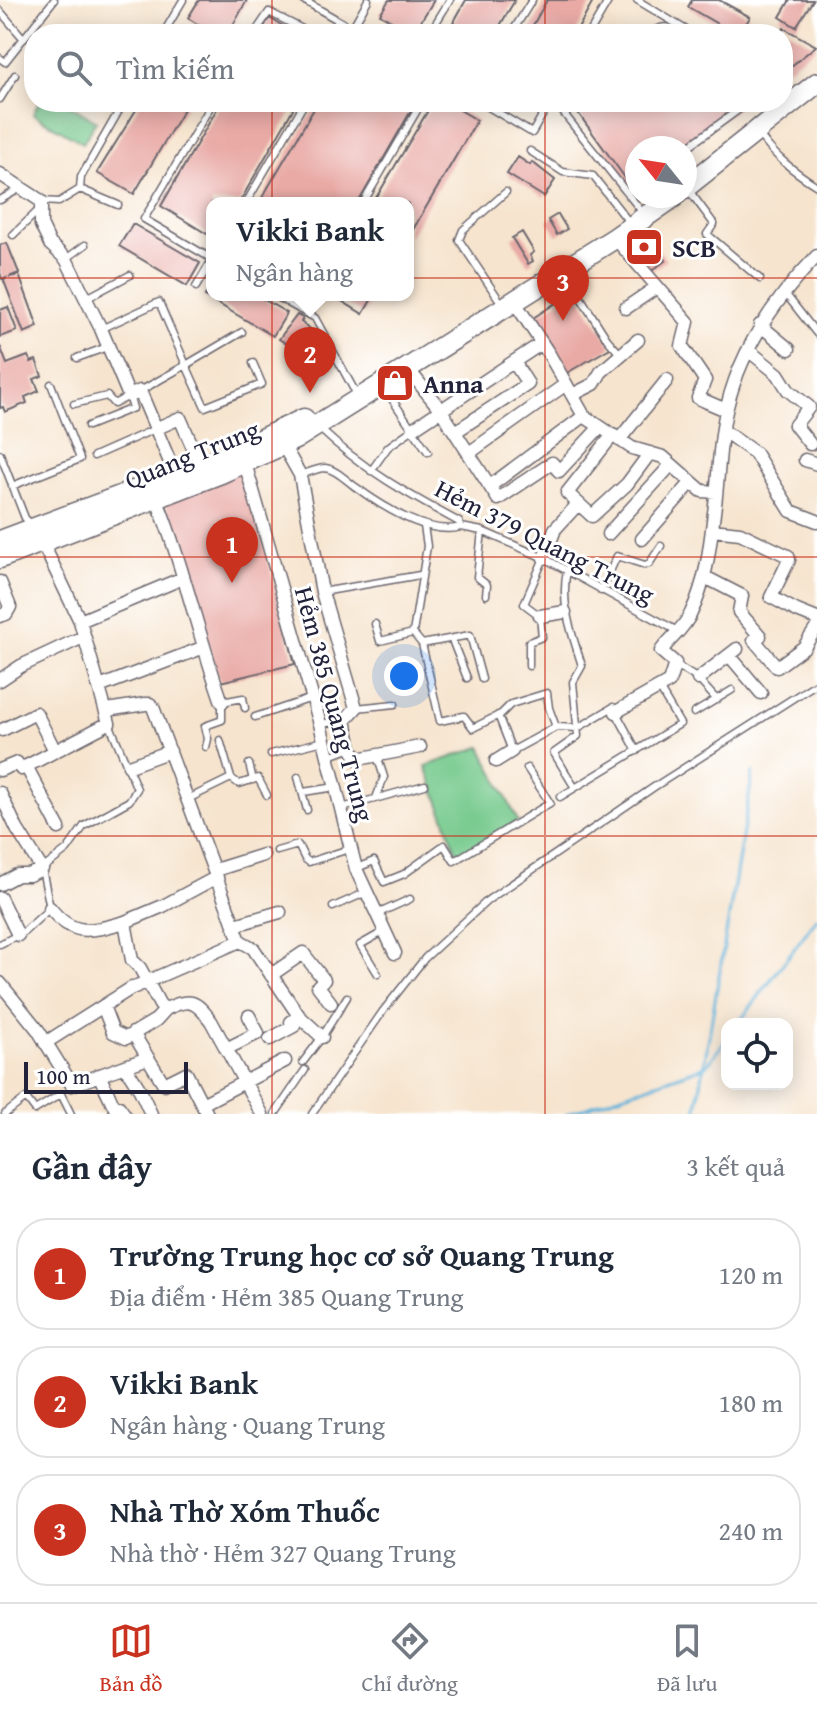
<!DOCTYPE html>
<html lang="vi">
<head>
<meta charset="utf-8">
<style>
	body { margin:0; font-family:"Gentium Book Plus",serif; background:#f2f2f3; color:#1f2937 }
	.controls { position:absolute; right:24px; bottom:24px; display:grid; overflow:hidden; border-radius:16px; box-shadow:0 4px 20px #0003 }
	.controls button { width:72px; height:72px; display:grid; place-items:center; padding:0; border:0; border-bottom:2px solid #e0e1e3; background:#fff; color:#1f2937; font:40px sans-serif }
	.compass { position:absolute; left:625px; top:136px; width:72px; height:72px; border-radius:50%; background:#fff; box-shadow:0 4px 20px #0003; rotate:300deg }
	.scale { position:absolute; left:24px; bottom:20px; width:164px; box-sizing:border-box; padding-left:8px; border:4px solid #22223b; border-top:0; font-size:22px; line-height:28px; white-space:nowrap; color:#22223b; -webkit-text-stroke:6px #fff; paint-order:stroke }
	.you { position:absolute; left:404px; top:676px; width:28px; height:28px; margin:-20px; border:6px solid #fff; border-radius:50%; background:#1a73e8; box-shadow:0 0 0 12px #1a73e833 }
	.badge { display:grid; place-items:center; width:52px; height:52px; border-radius:50%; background:#c8321e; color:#fff; font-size:26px; font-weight:700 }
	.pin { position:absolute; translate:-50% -66px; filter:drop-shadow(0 2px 4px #0008) }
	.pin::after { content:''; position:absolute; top:42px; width:28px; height:24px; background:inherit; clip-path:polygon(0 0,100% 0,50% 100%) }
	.popup { position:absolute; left:206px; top:197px; width:208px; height:104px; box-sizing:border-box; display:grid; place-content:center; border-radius:16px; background:#fff; filter:drop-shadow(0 2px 6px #0005); font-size:26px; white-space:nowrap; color:#747a83 }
	.popup b { font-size:30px; color:#1f2937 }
	.popup::after { content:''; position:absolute; left:50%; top:100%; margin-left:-16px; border:16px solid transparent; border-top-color:#fff }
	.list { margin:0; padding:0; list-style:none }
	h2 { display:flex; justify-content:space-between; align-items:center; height:104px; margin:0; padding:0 32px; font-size:34px }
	h2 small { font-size:26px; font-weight:400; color:#747a83 }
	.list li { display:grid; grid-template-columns:52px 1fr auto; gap:24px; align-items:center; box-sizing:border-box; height:112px; margin:0 16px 16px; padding:0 16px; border:2px solid #e0e1e3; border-radius:32px }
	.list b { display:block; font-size:30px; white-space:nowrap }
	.list p { margin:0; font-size:26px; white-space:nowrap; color:#747a83 }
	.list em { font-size:26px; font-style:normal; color:#747a83 }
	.icon { flex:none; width:44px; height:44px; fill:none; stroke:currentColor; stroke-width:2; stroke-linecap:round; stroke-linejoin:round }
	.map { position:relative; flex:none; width:817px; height:1114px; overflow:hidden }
	.search { position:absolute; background:#fff; box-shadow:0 4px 20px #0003; left:24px; right:24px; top:24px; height:88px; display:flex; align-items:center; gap:20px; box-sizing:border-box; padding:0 28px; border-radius:32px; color:#747a83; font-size:30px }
	.sheet { height:488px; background:#fff }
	nav { display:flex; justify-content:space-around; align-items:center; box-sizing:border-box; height:112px; border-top:2px solid #e0e1e3; background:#fff; font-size:22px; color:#747a83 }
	nav a { display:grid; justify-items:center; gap:4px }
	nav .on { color:#c8321e }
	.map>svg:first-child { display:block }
	.green { fill:#75c98c; stroke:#4c7664; stroke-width:2 }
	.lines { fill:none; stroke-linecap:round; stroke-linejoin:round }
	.stream { stroke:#5fb3db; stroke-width:3 }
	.building { fill:#e9aaa6 }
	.lane-casing { stroke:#6c666e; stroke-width:9 }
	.street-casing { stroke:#6c666e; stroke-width:15 }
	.primary-casing { stroke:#6c666e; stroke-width:23 }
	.lane { stroke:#fff; stroke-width:6 }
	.street { stroke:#fff; stroke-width:12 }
	.primary { stroke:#fff; stroke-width:20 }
	.grid { fill:none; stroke:#c8321e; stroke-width:2; stroke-opacity:0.55 }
	.labels { text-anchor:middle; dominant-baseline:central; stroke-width:6; stroke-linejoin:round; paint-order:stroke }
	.poi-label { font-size:26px; font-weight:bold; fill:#22223b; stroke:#fff; text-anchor:start }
	.street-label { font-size:26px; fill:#22223b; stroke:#fff }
</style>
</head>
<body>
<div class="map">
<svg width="817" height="1114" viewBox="0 0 817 1114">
	<rect width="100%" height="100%" fill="#fff"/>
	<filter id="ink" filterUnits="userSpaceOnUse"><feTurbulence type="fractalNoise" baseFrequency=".0125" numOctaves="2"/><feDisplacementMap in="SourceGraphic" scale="16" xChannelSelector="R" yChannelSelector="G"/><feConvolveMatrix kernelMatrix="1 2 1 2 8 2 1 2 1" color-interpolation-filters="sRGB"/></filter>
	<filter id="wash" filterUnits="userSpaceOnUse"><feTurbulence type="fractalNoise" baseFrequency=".006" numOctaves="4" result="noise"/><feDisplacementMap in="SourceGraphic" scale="32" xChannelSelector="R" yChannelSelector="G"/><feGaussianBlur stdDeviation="1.8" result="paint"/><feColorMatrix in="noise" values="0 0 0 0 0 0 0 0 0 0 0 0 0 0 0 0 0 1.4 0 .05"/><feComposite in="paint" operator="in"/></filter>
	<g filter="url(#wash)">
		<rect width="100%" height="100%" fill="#f6e4ce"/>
		<path class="green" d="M39,102H64L96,121L83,143L33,114Z
			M481,747L518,821L458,856L426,766Z"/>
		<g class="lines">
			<path class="stream" d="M738,1024L817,918
				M567,1114L706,1066L727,1039
				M696,1114L753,772"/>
		</g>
		<g id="blocks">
			<path class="building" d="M199,0H247L228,34H213L188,18Z
				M389,0H434L413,34L380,14Z
				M466,0H515L495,34H447Z
				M547,0H594L575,34H528Z
				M692,0H719L750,17L740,34H735L688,7Z
				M790,0H813L796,27L780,17Z
				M269,18L297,34H260Z
				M784,28L816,46L785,71L783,70V34H781Z
				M141,102H188L134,194L97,173Z
				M221,102H297L239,203H212V237L161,206Z
				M318,102H416L358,203H259Z
				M433,102H446L477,120L408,238V203H373Z
				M579,102H746L683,148H637V182L631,186L573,106Z
				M518,157L530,165L532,162L555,180L544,197L507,174Z
				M558,214L567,229L557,235L548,220Z
				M639,223L666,260L650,272L623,233Z
				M133,224L200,263L187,286L119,246Z
				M522,232L534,252L530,255L533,261L528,264L512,238Z
				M7,243L19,273L9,277L19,275L38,327L24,333L4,281L6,278L2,279L0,273V245Z
				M212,285V295H256L287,313L273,336L205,296Z
				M576,290L612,347L565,374L533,318Z
				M332,295H374L363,314Z
				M8,307L17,331L0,337V310Z
				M297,315L303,318L301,322L323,339L307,357L279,339Z
				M0,346L7,364L28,356L31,362L36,360L42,376L34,379L39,391L25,397L27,403L5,412L3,407L0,408Z
				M244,468L295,664L220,682L165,501Z"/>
		</g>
	</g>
	<g filter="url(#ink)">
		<use href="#blocks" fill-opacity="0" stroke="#6c666e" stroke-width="2"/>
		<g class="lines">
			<defs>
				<path id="lane" d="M303,0L362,34
					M637,0L693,34
					M0,11L24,39
					M352,28L368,0
					M163,34L183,0
					M254,34L269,12L312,34
					M429,34L450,0
					M511,34L532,0
					M589,34L609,0
					M649,34C662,24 669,26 682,34
					M0,58L5,62L54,0
					M783,88L789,91
					M0,99L15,75
					M480,102L532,133L550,102
					M564,102L561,110L639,208
					M763,102L768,108
					M758,133C774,156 793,171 817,186
					M685,149L749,102
					M530,151L563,172L593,176L625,217
					M688,189L714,224L707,234L760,279
					M627,192L637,185
					M0,200L21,188
					M41,201L59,202L80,189
					M246,203L305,102
					M363,203L422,102
					M118,205L80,189L81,177L124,102
					M13,235L40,209
					M66,259L85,245
					M212,259L144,219L213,102
					M565,273L607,339L621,355
					M196,287L212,260
					M784,292L817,334
					M274,295L315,318L353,388
					M498,298L459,240L463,230L506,192
					M85,299L130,275
					M300,310L309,295
					M101,329L159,302L186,365L242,332
					M77,358L107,347
					M385,389L428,452
					M140,391L186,365L205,407L262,384L253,363
					M74,404L107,396L114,404L129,396L133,408L88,426
					M320,429C361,468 409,495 459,522L461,527L482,531L544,558L679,632
					M0,454L25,518L33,526
					M94,456L155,429
					M371,471L388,447L413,429
					M300,475C307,473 318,468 325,468C336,469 348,482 357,488C383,507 429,536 461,527
					M12,486L80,459L51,384
					M424,526L427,546L413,633L422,644L440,721L464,716L473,728L501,714L511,704L547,693L549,708L556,727
					M482,531L477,577L487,585L486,595
					M567,570C560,605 572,633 582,666L573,682L578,736L554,753L575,788
					M601,591L617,556L645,565L649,564L661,546
					M322,592L420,575
					M375,624L380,641L413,633
					M452,640L467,678
					M422,644L470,635L482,679
					M676,665L698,679L717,700
					M529,666V642L542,637L540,616L524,604L544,558
					M356,708L395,704
					M694,713L732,690
					M498,715L512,751L556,727L578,728L613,707L637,751
					M255,717L312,698
					M321,724L345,720
					M206,747L208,739L205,726L222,720V702L243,698L245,708
					M271,754L324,741
					M330,756L351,748
					M249,764L253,780
					M298,777L307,810
					M231,778L239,784L258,778L267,795
					M303,792L336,787
					M560,797L680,724L659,688
					M376,798L384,777L377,756
					M188,799L231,778L220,740
					M342,808L425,785
					M277,851L298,845L305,859L309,862L352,848
					M357,868L374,861L384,882L404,874L444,845L454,861L550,803L527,768
					M333,907L367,892
					M377,914L410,899
					M0,944L24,932L50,908L42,869L67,850L84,826L129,801L137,789L109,723
					M378,974L360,945L383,932
					M303,1062L322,1037L347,997
					M5,1114L26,1098L35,1110L61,1094L71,1114
					M275,1114L305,1070
					M312,1114L383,1011L425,958L488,900L654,787L817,683"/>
				<path id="street" d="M0,174L41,201V225L50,244L66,259L101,329L129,396L140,391L175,474
					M615,238L688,322L682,346L705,380L698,398L726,410
					M514,301L549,354L584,416L632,448L663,457L702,491L716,492
					M626,308L657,287
					M760,325L789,349
					M748,350L778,374L788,390L809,407L795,425L810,444
					M408,369L440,409L498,499L552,463L559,471L599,428
					M572,395L594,384L601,372L638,340
					M414,428L542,343
					M155,429L180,418L201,466
					M724,431L755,453L791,511L817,521
					M455,432L528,384L514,362
					M612,436L567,493L592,516L627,484L650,453
					M619,440L667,380
					M283,445L300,475L322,592L356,708L345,720L351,748L358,759L420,747
					M469,453L566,384
					M805,460L817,464
					M245,463L320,724L356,869L395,953
					M490,486L584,416
					M156,498C183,564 198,635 222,702
					M712,530L740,533L788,556L789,560L771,597L797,611L817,619
					M608,534L671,465
					M642,539L691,483
					M544,558L555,529L578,504
					M705,577L742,596L739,612L760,636L754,640L777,667L804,647L817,627
					M0,582L10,607L6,614L0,616
					M540,616L565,612
					M80,621L183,578
					M729,655L761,693
					M698,679L737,649
					M0,680L21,666L83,637
					M99,687L202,648
					M107,710L145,704H150L153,707L240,941L253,948L299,1016L322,1037
					M616,712L669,682L675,663L661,651C671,637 684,629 691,613C708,578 710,543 715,505C719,473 719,438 727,407C741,348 775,299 817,256
					M2,730L36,713L55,751
					M496,761L512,751
					M26,766L59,828
					M129,766L170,751
					M0,770L17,763L21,769L109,723L80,621L42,542
					M0,793L17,829L42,869L29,875H17L0,884
					M215,870L263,855
					M0,898L18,935
					M50,908C73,938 92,931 125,922L132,960L140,968L160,1005L166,1009C190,997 196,1001 211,1021L262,1114
					M125,922L163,906L217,877
					M235,925L280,912
					M271,975L303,953L324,980L318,986L331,1003
					M0,983L38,1030L72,1085L148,1058L164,1084L186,1073L207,1114
					M103,1006L113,1032L126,1038L156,1020L166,1009
					M133,1033L148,1058
					M270,1039L294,1026L291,1022L299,1016
					M45,1043L130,989L240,941
					M226,1049L258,1033L249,1016
					M125,1066L140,1090L151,1114
					M99,1075L115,1108L119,1107L124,1114
					M202,1104L285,1061"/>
				<path id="primary" d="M685,188L817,83
					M0,541L219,459L304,419
					M0,558L221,473L295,439L615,238L675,196"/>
			</defs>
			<use href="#lane" class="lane-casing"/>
			<use href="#street" class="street-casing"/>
			<use href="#primary" class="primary-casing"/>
			<use href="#lane" class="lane"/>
			<use href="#street" class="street"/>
			<use href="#primary" class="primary"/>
		</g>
	</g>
	<path class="grid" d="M272,0V34M545,0V34M272,102V1114M545,102V1114M0,278H817M0,557H817M0,836H817"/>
	<defs>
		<symbol id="bank-square" viewBox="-11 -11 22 22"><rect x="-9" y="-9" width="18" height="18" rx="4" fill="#c8321e" stroke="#fff"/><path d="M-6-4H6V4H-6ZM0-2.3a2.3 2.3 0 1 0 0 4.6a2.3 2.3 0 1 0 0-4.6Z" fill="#fff"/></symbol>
		<symbol id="shop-square" viewBox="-11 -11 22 22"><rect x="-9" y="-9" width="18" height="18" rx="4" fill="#c8321e" stroke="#fff"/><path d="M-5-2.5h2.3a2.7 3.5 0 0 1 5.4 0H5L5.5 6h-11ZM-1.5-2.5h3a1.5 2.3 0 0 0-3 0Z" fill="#fff"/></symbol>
	</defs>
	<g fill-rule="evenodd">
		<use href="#bank-square" x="622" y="225" width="44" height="44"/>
		<use href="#shop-square" x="373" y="361" width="44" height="44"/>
	</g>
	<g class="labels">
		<g class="poi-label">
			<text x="672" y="247">SCB</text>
			<text x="423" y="383">Anna</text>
		</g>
		<g class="street-label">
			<text transform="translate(192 454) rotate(-22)">Quang Trung</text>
			<text transform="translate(545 541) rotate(27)">Hẻm 379 Quang Trung</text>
			<text transform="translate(335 704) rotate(75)">Hẻm 385 Quang Trung</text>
		</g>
	</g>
</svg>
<div class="controls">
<button><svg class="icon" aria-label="locate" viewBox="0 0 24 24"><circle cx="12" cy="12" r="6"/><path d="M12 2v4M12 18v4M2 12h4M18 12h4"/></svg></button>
</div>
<svg class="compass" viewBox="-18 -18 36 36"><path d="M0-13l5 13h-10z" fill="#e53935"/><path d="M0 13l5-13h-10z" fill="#747a83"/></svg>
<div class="scale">100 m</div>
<div class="you"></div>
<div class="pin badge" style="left:232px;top:583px">1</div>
<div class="pin badge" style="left:310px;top:393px">2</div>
<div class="popup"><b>Vikki Bank</b>Ngân hàng</div>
<div class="pin badge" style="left:563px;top:321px">3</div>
<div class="search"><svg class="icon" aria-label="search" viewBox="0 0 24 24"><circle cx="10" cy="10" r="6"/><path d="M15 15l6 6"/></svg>Tìm kiếm</div>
</div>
<section class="sheet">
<h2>Gần đây<small>3 kết quả</small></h2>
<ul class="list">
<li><span class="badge">1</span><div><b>Trường Trung học cơ sở Quang Trung</b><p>Địa điểm · Hẻm 385 Quang Trung</p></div><em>120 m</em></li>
<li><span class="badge">2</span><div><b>Vikki Bank</b><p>Ngân hàng · Quang Trung</p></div><em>180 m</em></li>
<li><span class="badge">3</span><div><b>Nhà Thờ Xóm Thuốc</b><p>Nhà thờ · Hẻm 327 Quang Trung</p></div><em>240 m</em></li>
</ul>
</section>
<nav>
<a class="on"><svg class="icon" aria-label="map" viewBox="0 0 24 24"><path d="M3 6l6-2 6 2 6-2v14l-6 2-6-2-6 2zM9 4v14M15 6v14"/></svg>Bản đồ</a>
<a><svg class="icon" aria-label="directions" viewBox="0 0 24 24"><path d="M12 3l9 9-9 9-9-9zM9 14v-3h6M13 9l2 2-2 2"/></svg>Chỉ đường</a>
<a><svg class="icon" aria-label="saved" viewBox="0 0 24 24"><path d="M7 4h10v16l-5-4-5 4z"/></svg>Đã lưu</a>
</nav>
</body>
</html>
